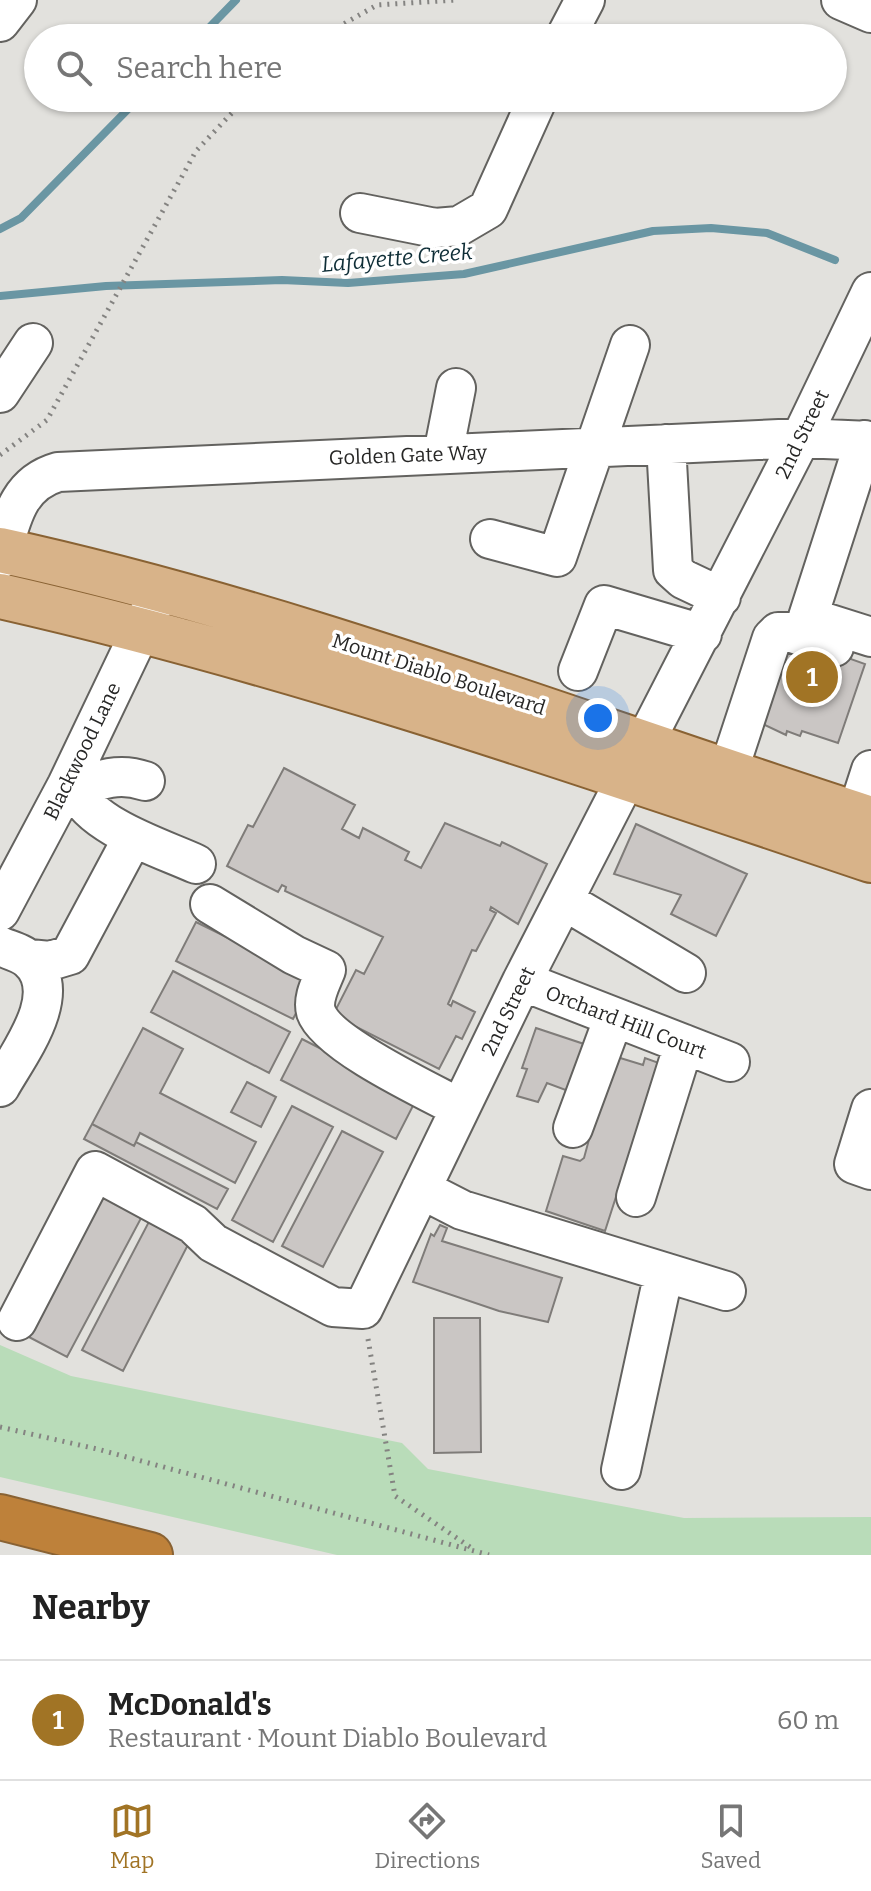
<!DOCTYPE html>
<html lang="en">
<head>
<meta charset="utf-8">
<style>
	body { margin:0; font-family:Bitter,serif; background:#f2f2f2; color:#222 }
	.you { position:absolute; left:598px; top:718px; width:28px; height:28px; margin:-20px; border:6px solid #fff; border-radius:50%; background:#1a73e8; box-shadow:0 0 0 12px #1a73e833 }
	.badge { display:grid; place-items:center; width:52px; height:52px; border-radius:50%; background:#a17425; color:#fff; font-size:26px; font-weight:700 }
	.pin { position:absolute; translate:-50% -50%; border:4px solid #fff; box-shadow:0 2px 8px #0006 }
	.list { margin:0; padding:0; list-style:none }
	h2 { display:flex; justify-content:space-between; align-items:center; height:104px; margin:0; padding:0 32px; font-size:34px }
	h2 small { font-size:26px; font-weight:400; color:#767676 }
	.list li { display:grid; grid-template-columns:52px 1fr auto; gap:24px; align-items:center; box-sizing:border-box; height:120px; padding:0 32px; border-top:2px solid #e0e0e0 }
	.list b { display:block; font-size:30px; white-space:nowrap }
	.list p { margin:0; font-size:26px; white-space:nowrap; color:#767676 }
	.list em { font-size:26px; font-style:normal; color:#767676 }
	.icon { flex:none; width:44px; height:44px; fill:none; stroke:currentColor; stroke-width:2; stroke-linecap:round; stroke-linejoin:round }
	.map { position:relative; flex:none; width:871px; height:1555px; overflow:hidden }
	.search { position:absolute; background:#fff; box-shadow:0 2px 6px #0004; left:24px; right:24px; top:24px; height:88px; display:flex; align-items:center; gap:20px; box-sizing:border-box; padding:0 28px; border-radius:44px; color:#767676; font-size:30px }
	.sheet { height:224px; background:#fff }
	nav { display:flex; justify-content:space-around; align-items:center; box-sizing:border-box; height:112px; border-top:2px solid #e0e0e0; background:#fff; font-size:22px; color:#767676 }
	nav a { display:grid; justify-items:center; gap:4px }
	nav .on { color:#a17425 }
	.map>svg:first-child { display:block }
	.green { fill:#b9dcb9 }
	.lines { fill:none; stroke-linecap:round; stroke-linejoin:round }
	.stream { stroke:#6a96a3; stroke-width:8 }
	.building { fill:#cac6c4; stroke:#7f7c79; stroke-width:2 }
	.minor-casing { stroke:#63625f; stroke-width:42 }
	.major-casing { stroke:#896233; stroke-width:48 }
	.highway-casing { stroke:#896233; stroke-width:48 }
	.path { stroke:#848381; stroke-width:5; stroke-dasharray:2 6; stroke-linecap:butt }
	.minor { stroke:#fff; stroke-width:38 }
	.major { stroke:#d8b389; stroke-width:44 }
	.highway { stroke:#be813a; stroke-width:44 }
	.labels { text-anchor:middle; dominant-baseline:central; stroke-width:7; stroke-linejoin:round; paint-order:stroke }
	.street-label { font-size:20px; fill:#272726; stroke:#fff }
	.water-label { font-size:22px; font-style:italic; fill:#0f2e37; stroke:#fff }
</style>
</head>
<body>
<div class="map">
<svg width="871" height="1555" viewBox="0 0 871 1555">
	<rect width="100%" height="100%" fill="#e2e1dd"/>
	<path class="green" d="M0,1345L71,1376L402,1443L428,1469L684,1518L871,1517V1555H337L0,1477Z"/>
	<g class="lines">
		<path class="stream" d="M199,38L236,0
			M0,229L21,218L139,98
			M0,296L106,286L282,280L348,283L464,274L653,231L711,228L767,233L835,260"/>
	</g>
	<path class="building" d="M781,634L865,664L838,743L802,731L800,736L787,731L786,735L752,719Z
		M284,768L355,805L342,829L359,838L363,828L409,852L405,860L421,868L445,823L500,846L502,842L547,864L518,924L491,907L490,910L496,913L476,951L472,950L448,1004L451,1006L453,1001L475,1012L462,1039L456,1036L439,1069L333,1015L356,970L364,974L383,937L285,891L286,887L282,885L278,892L227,866L248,825L253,827Z
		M636,824L747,874L716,936L671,914L681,895L614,874Z
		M196,922L313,980L293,1019L176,961Z
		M173,971L290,1032L269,1073L151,1012Z
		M143,1028L183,1049L160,1093L256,1142L235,1183L140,1133L134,1146L92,1124Z
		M536,1028L587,1045L571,1092L547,1083L538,1102L517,1096L527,1069L522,1068Z
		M302,1039L417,1098L396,1139L281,1080Z
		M617,1057L643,1065L645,1058L659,1063L605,1231L546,1211L563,1156L580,1161L584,1158L609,1066Z
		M247,1082L276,1097L261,1127L231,1112Z
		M292,1106L333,1127L273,1242L232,1220Z
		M92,1124L134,1146L136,1142L228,1189L217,1209L84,1139Z
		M342,1131L383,1152L323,1267L282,1246Z
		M107,1186L147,1207L67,1357L27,1336Z
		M153,1214L193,1235L123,1371L82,1350Z
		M440,1225L447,1228L442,1241L562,1278L548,1322L499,1311L413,1282L431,1234L434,1236Z
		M434,1318H480L481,1452L434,1453Z"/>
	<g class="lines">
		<defs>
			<path id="minor" d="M841,0L871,13
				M0,22L17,0
				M565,38L585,0
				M360,213L435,228L459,226L488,209L538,98
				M0,393L33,343
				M865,440L808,617L871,637
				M666,444L673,570L683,579L721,597
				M443,454L456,388
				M490,539L557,557L630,345
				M0,559C11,522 16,484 58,472L801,438L871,441
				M578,671L604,605L702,634
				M728,772L772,638L778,632H789L834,647
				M67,785L76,790C100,779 119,772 145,781
				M76,790C92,827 161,848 196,864
				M848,841L871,770
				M565,901L686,973
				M210,904L294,955L326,970C321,983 312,998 316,1012C327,1044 428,1091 460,1108
				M0,911L67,785L154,603
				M0,946C9,950 22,953 29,960C67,993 17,1056 0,1087
				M29,959L50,961L70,955L132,839
				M522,981L730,1062
				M871,1109L854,1164L871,1170
				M573,1128L614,1017
				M421,1189L462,1210L726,1291
				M636,1197L684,1044
				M17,1321L95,1171L193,1224L213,1243L333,1307L363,1309L522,981L801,438L871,292
				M621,1470L664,1272"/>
			<path id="major" d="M0,550C298,615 581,726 871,819
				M0,596C296,663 583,763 871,860"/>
			<path id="highway" d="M0,1517L150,1555"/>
		</defs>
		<use href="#minor" class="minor-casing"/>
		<use href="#major" class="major-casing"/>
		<use href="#highway" class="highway-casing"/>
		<path class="path" d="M307,38L340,26L377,5L456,0
			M0,455L47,420L196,151L246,98
			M368,1339L395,1496L473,1549
			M0,1427L97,1449L489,1555"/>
		<use href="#minor" class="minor"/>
		<use href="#major" class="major"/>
		<use href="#highway" class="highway"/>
	</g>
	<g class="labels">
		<g class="street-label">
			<text transform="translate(802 434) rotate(-64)">2nd Street</text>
			<text transform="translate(408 455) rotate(-2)">Golden Gate Way</text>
			<text transform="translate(439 674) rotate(18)">Mount Diablo Boulevard</text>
			<text transform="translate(82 751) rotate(-64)">Blackwood Lane</text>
			<text transform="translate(508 1011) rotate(-64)">2nd Street</text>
			<text transform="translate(626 1022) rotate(21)">Orchard Hill Court</text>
		</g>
		<g class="water-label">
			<text transform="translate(397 258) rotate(-5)">Lafayette Creek</text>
		</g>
	</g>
</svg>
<div class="you"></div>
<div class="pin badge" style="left:812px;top:677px">1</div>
<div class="search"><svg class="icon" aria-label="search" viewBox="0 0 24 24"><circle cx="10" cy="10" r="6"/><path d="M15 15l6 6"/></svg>Search here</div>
</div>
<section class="sheet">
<h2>Nearby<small></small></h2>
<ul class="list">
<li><span class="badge">1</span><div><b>McDonald's</b><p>Restaurant · Mount Diablo Boulevard</p></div><em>60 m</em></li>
</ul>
</section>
<nav>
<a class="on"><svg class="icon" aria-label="map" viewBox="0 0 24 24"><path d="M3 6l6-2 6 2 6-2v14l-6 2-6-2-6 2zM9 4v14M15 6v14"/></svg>Map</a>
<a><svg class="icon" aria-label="directions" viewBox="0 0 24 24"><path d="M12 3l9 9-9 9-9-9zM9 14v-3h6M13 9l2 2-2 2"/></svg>Directions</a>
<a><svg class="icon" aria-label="saved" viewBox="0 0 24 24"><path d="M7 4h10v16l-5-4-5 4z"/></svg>Saved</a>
</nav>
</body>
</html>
